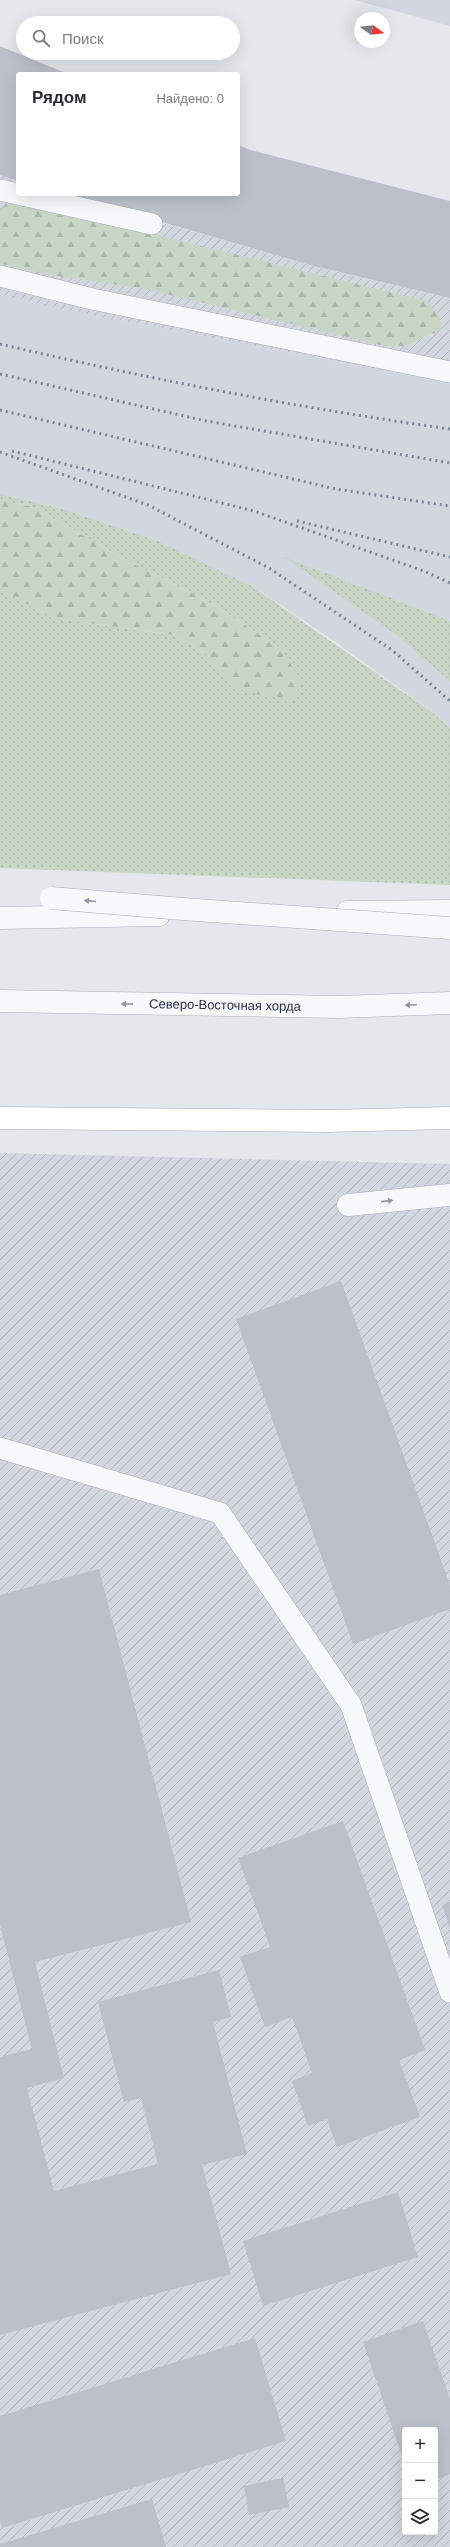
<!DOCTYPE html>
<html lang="ru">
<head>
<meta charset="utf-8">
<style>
	body { margin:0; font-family:Helvetica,sans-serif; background:#f7f7f7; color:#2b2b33 }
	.controls { position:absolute; right:12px; bottom:12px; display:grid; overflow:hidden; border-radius:4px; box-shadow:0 4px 16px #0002 }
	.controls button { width:36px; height:36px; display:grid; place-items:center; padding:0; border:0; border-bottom:1px solid #e1e1e2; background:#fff; color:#2b2b33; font:20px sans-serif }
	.compass { position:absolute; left:354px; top:12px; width:36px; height:36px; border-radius:50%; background:#fff; box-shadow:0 4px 16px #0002; rotate:105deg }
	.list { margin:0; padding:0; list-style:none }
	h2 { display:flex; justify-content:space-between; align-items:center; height:52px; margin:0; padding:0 16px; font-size:17px }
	h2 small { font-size:13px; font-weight:400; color:#7c7c81 }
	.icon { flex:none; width:22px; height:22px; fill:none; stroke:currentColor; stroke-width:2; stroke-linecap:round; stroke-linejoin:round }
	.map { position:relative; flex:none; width:450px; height:2547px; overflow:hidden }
	.search { position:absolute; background:#fff; box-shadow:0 4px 16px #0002; left:16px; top:16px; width:224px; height:44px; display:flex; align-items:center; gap:10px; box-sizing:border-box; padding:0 14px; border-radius:22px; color:#7c7c81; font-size:15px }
	.panel { position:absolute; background:#fff; box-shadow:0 4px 16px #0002; left:16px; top:72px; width:224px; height:124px; border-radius:4px }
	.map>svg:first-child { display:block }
	.built { fill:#d2d6de }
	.industrial { fill:url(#industrial-furrows); fill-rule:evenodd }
	.grass { fill:url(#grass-dots) }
	.forest { fill:url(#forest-firs) }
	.building { fill:#bbc0ca }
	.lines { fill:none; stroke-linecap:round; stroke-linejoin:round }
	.service-casing { stroke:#a9aeb7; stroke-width:22 }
	.minor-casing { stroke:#a9aeb7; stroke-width:23 }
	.primary-casing { stroke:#a3abb8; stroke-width:23 }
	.service { stroke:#f7f8fa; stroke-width:21 }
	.minor { stroke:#f7f8fa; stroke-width:22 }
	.primary { stroke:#fff; stroke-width:22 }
	.rail { stroke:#7d8696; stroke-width:3; stroke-dasharray:2 4; stroke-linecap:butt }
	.minor-bridge-casing { stroke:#a9aeb7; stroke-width:23; stroke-linecap:butt }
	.minor-bridge { stroke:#f7f8fa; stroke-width:22 }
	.oneway { fill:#9196a0 }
	.labels { text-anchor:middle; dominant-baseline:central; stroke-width:3; stroke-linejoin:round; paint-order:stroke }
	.street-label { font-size:13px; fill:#2b3445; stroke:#f4f6f9 }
</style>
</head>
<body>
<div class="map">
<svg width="450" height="2547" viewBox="0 0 450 2547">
	<defs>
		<pattern id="industrial-furrows" width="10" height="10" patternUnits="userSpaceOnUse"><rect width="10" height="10" fill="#d2d6de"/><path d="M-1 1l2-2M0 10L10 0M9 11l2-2" fill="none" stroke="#b4b8c0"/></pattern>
		<pattern id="grass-dots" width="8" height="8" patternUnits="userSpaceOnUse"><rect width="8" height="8" fill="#c9d6c5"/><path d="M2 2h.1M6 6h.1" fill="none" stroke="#adb8ab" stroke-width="1.8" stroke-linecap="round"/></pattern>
		<pattern id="forest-firs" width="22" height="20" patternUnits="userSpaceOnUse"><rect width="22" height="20" fill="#c9d6c5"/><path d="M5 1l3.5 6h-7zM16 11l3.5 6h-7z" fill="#adb8ab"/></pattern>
	</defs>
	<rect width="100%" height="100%" fill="#e4e7ec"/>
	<path class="built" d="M355,0H450V26Z
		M0,294L50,307L450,383V728L432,712L334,641L252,586L160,542L59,508L0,494Z"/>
	<path class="industrial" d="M0,175L18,181V194H64L310,265L450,298V383L50,307L0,294Z
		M0,1153L450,1164V2547H0ZM405,2430H435V2532H405Z"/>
	<path class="grass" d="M0,494L59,508L160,542L252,586L432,712L450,728V885L0,868V590L54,618L173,635L208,655L232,686L283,650L209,602L126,560L33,507L0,500Z
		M284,557L450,621V681L398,636Z"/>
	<path class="forest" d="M12,200L426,301L440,316L441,330L405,346H385L141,288L37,273L0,263V210Z
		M0,500L33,507L126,560L209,602L283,650L302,685L290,700L250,693L232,686L208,655L173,635L54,618L0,590Z"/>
	<path class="building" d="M0,46L68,74H18V181L0,175Z
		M238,145L250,150L450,201V298L310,265L66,194H238Z
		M341,1281L450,1585V1609L353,1644L236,1319Z
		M99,1569L191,1922L35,1962L64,2078L27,2088L54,2191L158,2164L141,2098L124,2102L98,2002L219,1970L231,2017L213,2022L247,2154L202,2165L231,2274L0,2335V2057L32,2049L0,1925V1595Z
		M343,1821L425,2050L399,2060L420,2117L337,2147L327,2119L308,2126L292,2081L312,2073L292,2017L265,2027L240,1957L270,1947L238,1858Z
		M450,1902V1928L442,1905Z
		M398,2192L418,2257L263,2306L243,2241Z
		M423,2321L450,2399V2474L435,2480V2430H405V2465L363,2342Z
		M255,2338L286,2441L2,2528L0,2520V2416Z
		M283,2478L289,2507L249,2515L244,2486Z
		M152,2499L166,2547H0V2544Z"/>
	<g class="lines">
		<defs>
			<path id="service" d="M0,190L152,224
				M0,276L92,299L450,372
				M0,1448L220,1513L351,1705L450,1992"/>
			<path id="minor" d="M347,912L450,911
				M0,918L159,915
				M0,1001L339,1007L450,1003
				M348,1205L450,1195"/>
			<path id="primary" d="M0,1118L327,1121L450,1118"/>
		</defs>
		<use href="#service" class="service-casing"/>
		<use href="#minor" class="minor-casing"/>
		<use href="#primary" class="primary-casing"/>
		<use href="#service" class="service"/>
		<use href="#minor" class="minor"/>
		<use href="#primary" class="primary"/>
		<path class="rail" d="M0,344C149,379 299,408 450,429
			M0,374L206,421L450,463
			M0,410L336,489L450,506
			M12,451L254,511L424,571L450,583
			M0,452L148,505L269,568L392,650L450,701
			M297,521L450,557"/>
		<defs>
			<path id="minor-bridge" d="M51,898L183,909L450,928"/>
		</defs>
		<use href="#minor-bridge" class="minor-bridge-casing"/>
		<use href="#minor-bridge" class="minor-bridge"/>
	</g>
	<defs><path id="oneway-solid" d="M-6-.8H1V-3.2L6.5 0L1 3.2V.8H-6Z"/></defs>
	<g class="oneway">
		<use href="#oneway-solid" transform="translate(90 901) rotate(-175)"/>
		<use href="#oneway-solid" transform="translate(127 1004) rotate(-179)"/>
		<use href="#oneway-solid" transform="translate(411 1005) rotate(178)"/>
		<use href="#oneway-solid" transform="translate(387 1201) rotate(-6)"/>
	</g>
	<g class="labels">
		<g class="street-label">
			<text transform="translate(225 1005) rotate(1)">Северо-Восточная хорда</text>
		</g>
	</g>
</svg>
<div class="controls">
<button>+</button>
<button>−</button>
<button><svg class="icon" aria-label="layers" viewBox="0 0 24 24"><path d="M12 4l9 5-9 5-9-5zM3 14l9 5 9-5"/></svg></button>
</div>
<svg class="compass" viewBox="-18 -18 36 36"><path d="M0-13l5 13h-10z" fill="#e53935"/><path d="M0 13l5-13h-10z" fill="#7c7c81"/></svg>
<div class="search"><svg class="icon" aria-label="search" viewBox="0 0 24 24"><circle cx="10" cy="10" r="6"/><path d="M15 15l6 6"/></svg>Поиск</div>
<section class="panel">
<h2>Рядом<small>Найдено: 0</small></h2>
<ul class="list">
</ul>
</section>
</div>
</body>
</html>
